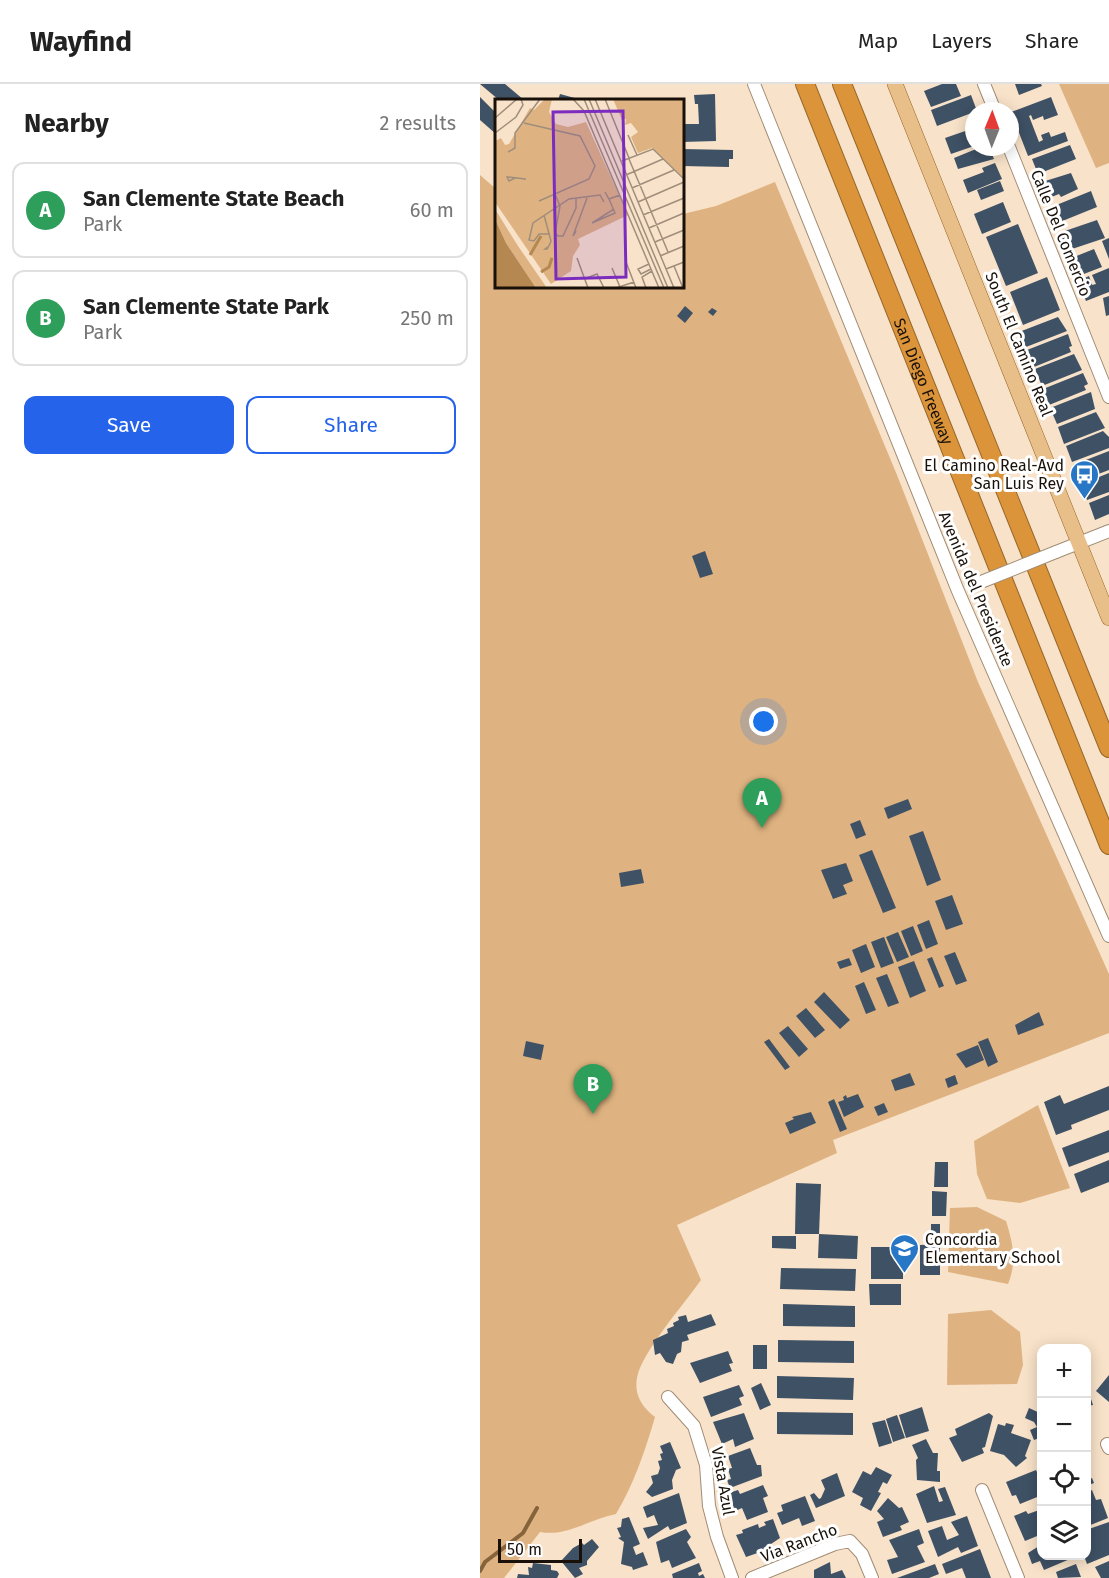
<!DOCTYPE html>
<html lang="en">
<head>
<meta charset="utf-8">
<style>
	body { margin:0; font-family:"Fira Sans",sans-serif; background:#f6f6f6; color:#222 }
	.controls { position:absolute; right:18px; bottom:18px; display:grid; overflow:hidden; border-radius:12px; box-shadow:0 3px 15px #0003 }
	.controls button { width:54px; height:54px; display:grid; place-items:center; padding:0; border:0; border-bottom:2px solid #e0e0e0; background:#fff; color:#222; font:30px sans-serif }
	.compass { position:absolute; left:485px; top:18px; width:54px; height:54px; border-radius:50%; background:#fff; box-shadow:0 3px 15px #0003; rotate:1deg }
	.scale { position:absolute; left:18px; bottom:15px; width:84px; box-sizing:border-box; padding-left:6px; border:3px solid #191109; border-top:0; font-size:16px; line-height:21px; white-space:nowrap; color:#191109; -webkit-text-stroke:4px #fff; paint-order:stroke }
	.you { position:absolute; left:284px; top:638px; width:21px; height:21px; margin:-15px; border:4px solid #fff; border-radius:50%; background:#1a73e8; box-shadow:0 0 0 9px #1a73e833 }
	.badge { display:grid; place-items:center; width:39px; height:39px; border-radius:50%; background:#2563eb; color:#fff; font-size:20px; font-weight:700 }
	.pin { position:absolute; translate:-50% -50px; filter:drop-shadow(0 2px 3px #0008) }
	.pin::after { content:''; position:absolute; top:32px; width:21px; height:18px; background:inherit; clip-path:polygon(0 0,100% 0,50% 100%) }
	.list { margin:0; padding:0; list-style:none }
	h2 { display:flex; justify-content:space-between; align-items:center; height:78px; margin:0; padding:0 24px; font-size:26px }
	h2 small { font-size:20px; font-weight:400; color:#767676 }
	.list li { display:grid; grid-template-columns:39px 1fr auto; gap:18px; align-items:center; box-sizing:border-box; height:96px; margin:0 12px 12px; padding:0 12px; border:2px solid #e0e0e0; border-radius:12px }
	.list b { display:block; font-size:22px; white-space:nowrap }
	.list p { margin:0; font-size:20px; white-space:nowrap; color:#767676 }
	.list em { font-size:20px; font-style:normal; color:#767676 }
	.actions { display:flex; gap:12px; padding:18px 24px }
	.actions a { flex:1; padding:14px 0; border:2px solid #2563eb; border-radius:12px; text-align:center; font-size:21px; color:#2563eb }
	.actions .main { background:#2563eb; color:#fff }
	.icon { flex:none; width:33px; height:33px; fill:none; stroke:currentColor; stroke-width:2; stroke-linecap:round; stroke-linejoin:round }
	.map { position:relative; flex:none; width:629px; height:1494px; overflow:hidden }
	header { display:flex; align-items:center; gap:36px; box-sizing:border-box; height:84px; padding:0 30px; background:#fff; border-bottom:2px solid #e0e0e0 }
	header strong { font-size:28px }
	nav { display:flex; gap:33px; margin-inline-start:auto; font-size:21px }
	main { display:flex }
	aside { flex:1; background:#fff }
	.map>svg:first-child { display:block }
	.green { fill:#dfb381 }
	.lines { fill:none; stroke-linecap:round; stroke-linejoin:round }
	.stream { stroke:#86643b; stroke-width:4 }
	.building { fill:#3f5165 }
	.minor-casing { stroke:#a18c75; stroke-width:14 }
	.major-casing { stroke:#976629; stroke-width:16 }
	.highway-casing { stroke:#976629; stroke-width:20 }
	.minor { stroke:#fff; stroke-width:12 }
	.major { stroke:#e9bf89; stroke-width:15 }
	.highway { stroke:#db943a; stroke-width:18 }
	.minor-bridge-casing { stroke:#a18c75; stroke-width:14; stroke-linecap:butt }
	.minor-bridge { stroke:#fff; stroke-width:12 }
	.labels { text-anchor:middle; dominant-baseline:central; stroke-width:6; stroke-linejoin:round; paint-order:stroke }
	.street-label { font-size:16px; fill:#191109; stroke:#fff }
	.poi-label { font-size:16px; fill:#191109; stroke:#fff; text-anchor:end }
	.inset-river { fill:none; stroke:#b58751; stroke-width:3 }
	.inset-road { fill:none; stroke:#9f8e7c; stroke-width:1.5 }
	.view { fill:#7b2cbf; fill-opacity:0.15; stroke:#7b2cbf; stroke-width:3 }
	.inset-edge { fill:none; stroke:#191109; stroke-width:3 }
</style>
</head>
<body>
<header>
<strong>Wayfind</strong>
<nav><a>Map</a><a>Layers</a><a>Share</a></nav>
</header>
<main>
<aside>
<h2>Nearby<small>2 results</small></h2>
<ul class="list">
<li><span class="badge" style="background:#2e9e5b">A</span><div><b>San Clemente State Beach</b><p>Park</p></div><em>60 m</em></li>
<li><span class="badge" style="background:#2e9e5b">B</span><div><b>San Clemente State Park</b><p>Park</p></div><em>250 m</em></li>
</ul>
<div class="actions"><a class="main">Save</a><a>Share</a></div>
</aside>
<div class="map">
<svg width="629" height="1494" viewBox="0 0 629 1494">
	<rect width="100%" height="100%" fill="#f8e2c9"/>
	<path class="green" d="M579,0H629V79L616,84Z
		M0,91L16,105V202H202L203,130L236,122L295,98L417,391L498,598L629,890V949L353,1056L357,1069L197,1141L221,1196C205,1219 161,1269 157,1294C154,1311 162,1323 175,1333C165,1367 154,1400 136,1430C110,1435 87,1453 60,1448L24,1494H0Z
		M558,1021L590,1104L540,1119L507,1115L497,1090L494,1057Z
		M497,1123L526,1137C533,1159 537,1178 528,1200L468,1188L470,1124Z
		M511,1226L540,1248L543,1281L537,1300L467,1301L468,1230Z"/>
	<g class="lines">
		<path class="stream" d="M0,1487L5,1478L43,1449L57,1424"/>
	</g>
	<path class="building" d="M0,0H25L44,16H19Z
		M462,0H476L481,12L451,23L444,7Z
		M535,0H561L562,2L539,11Z
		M80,10L102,16H78Z
		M235,10L236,57L202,58V40H219L218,20H215L214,11Z
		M491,11L497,27L457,42L451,26Z
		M0,13L16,29V50L0,36Z
		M571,13L578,31L564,36L563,32L553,36L551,31L549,32L559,58L563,56L561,51L569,48L571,53L585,48L588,57L548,72L531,28Z
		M494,44V62L471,70L465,54Z
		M590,61L596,75L558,90L552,75Z
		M501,63H509L514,75L478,85L474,74Z
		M202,65L253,66V75H249V83L202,82Z
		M515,79L522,95L488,109L483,96L504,88L502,84Z
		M591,89L598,105L581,113L579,110L569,114L562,98Z
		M520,97L524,107L501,116L497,106Z
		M611,107L617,123L575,140L569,124Z
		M523,118L531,138L502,150L494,130Z
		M617,136L625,154L586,167L579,149Z
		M538,140L558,189L526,202L506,153Z
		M629,154V175L622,157Z
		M614,165L622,183L596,193L589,175Z
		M629,184V208L606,217L598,197L609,192L612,201L616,200L612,191Z
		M567,193L580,226L543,241L530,208Z
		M629,212V231L626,232L623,214Z
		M205,222L213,229L205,239L197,232Z
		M232,224L237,227L233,232L228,228Z
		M578,233L587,247L546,263L539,248Z
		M588,250L592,262L589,263L591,268L554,283L547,266Z
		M594,270L602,286L562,302L555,285Z
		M603,289L608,300L604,302L606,306L569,321L563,305Z
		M611,308L615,325L577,340L570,324Z
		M616,328L625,344L584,360L578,343Z
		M623,347L629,353V364L592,378L586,362Z
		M629,367V386L600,397L593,381Z
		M629,389V408L607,416L601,400Z
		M629,411V430L615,436L609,419Z
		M225,467L233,490L220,494L212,472Z
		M428,715L432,725L408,735L404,724Z
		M380,736L386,751L376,755L370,740Z
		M443,747L461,796L447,802L429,752Z
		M392,766L416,824L403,829L379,771Z
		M366,779L373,797L363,801L367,810L353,815L341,786Z
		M161,785L164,799L141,803L139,789Z
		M472,811L483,840L466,846L455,817Z
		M449,836L458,860L446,865L437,841Z
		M433,842L443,867L431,872L421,847Z
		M418,848L429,873L417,878L406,853Z
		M404,853L414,879L401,884L391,858Z
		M386,860L395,883L381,889L372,866Z
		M475,868L487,897L476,901L464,872Z
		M452,873L464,902L459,904L447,875Z
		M369,874L372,881L360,885L357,878Z
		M434,877L446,907L430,914L418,883Z
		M407,890L419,919L408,923L396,894Z
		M384,898L396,926L386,930L375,902Z
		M344,908L370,936L360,945L334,918Z
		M326,924L345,946L335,954L316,932Z
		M559,928L564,941L538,951L535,941Z
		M308,942L328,965L319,973L299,949Z
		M508,954L518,978L508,983L498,958Z
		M289,955L310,983L305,986L284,958Z
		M46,957L64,961L61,976L43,972Z
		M498,961L504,976L486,984L476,970Z
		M430,989L435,1001L415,1007L411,996Z
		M475,991L478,1000L468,1004L465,995Z
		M629,1002V1026L591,1041L592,1045L576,1051L564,1018L580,1011L584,1020Z
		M378,1010L384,1023L364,1033L358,1018L364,1016L363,1013L366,1011L367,1014Z
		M354,1015L367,1045L360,1048L348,1018Z
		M404,1019L408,1028L398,1032L394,1023Z
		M331,1028L336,1039L310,1050L305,1039L314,1035L312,1033Z
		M629,1046V1068L589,1083L582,1064Z
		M629,1076V1098L601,1109L594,1090Z
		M455,1078H468V1103H454Z
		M316,1099L341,1100L339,1150H315Z
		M452,1107L467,1108L466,1132H452Z
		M451,1140H460V1155H451Z
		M339,1150L378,1152L377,1175L338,1174Z
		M292,1152H316V1165L292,1164Z
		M460,1160V1191H440V1161Z
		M391,1163H423V1195H391Z
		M301,1184L376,1185L375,1207L300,1205Z
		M389,1200H421V1221H390Z
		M303,1220L375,1222V1243L303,1242Z
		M231,1230L236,1241L207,1251L209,1256L202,1258L201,1268L197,1270L193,1280L186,1278L180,1269L175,1271L173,1256L188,1249L187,1245L194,1242L193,1239L199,1236L198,1233L206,1231L208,1238Z
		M298,1256L374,1257V1279L298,1278Z
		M273,1261H287V1285H273Z
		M248,1267L253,1279L249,1280L252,1287L220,1299L210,1279Z
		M629,1291V1318L616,1307Z
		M297,1292L374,1294L373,1316L297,1314Z
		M281,1299L291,1321L280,1326L271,1304Z
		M606,1300L613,1321L606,1322Z
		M259,1301L264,1312L259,1314L262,1321L231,1333L223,1313Z
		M442,1323L449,1347L426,1354L419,1331Z
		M549,1324L562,1330V1353L554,1356L550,1346L557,1343L554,1338L545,1334Z
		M297,1328L373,1329V1351L297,1350Z
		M264,1329L274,1355L255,1363L253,1355L242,1360L233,1338Z
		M509,1329L513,1332L505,1363L502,1364L504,1369L482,1378L469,1354L477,1351L475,1345Z
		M417,1331L425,1354L413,1358L406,1335Z
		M405,1336L412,1359L399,1363L392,1339Z
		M526,1339L534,1341L531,1349L551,1356L545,1372L547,1374L536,1383L524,1371L510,1367L518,1340L525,1342Z
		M446,1355L453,1369H458L457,1387H460V1398L437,1396L436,1376L438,1374L432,1361Z
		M190,1358L201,1384L196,1386L192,1396L193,1405L172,1413L166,1408L173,1399L171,1392L178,1390L180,1384L178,1377L182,1376L180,1370L183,1369L180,1362Z
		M270,1364L277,1381H281L282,1392L250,1404L247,1396L251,1395L248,1385L252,1384L248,1372Z
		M396,1383L412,1391L407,1400L403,1398L398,1408L401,1409L391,1427L380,1421L383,1414L372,1408L383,1387L391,1391Z
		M556,1386L562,1398V1411L540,1420L536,1411L532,1412L526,1398Z
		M357,1389L365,1412L336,1424L330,1411L334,1409L339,1415L341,1414L345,1405L341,1396Z
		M612,1394L614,1399L606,1402V1396Z
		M283,1401L288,1412L283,1414L288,1428L267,1436L262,1424L253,1428L246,1410L258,1406L260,1410Z
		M454,1402L459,1418L463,1417L458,1405L465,1403L476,1431L447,1439L436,1410Z
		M612,1406L616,1416L621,1415L628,1434L608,1442L606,1409Z
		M199,1409L207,1439L190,1446L188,1442L168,1455L163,1444L178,1441L174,1431L167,1434L163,1423Z
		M325,1412L335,1437L322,1442L319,1434L302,1441L297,1429L303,1427L301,1421Z
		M408,1414L419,1424L422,1423L429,1438L420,1442L422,1446L403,1453L397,1438L404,1435L397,1427Z
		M562,1425V1450L545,1457L534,1432L546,1427L548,1430Z
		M487,1432L498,1462L481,1469L478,1463L458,1473L448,1447L462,1442L467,1456L479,1451L471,1438Z
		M149,1433L160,1460L153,1463L156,1471L163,1468L168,1481L153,1486L152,1483L141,1480L144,1458L138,1454L141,1453L137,1444L141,1443L142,1435Z
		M293,1435L300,1454L288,1462L289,1465L266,1473L256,1451L263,1449L262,1446L278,1440L279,1444L286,1441L284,1438Z
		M629,1438V1471L607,1480L604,1472H606V1446Z
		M206,1445L211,1453L207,1458L216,1474L192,1484L189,1476L181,1479L176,1458Z
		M439,1445L444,1459L437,1462L445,1478L412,1490L407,1476L418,1473L409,1456Z
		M112,1455L119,1463L107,1477V1481L99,1484L103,1490L95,1494L81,1477L93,1464L102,1459L104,1461Z
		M559,1462L562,1463V1472H589L590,1475L564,1486L560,1477L552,1480L548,1469Z
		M500,1465L511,1494H486L482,1484L466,1490L462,1480Z
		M629,1477V1494H621L615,1483Z
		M350,1478L351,1490L362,1486L366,1494H334V1486Z
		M53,1479L71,1481V1486L77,1487L79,1490L77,1494H37L38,1490L49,1491L48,1483L52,1484Z
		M219,1479L222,1487L218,1489L219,1492L223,1490L225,1494H193L192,1490Z
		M455,1480L459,1490L449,1494H417Z
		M596,1480L601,1493L578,1494L576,1488Z"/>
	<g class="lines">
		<defs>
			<path id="minor" d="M274,0L478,507L629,852
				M504,0L515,27
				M529,63L629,313
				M576,468L629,447
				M188,1313L214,1342L226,1381L229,1422L237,1453L252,1494
				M627,1360L629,1364
				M502,1406L538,1494
				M272,1494L355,1460L370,1457L382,1470L392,1494"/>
			<path id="major" d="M415,0L629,534"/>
			<g id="highway">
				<path id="s1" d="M325,0L629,761"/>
				<path d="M362,0L629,664"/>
			</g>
		</defs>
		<use href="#minor" class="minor-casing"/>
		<use href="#major" class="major-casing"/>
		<use href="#highway" class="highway-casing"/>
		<use href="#minor" class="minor"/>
		<use href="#major" class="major"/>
		<use href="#highway" class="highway"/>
		<defs>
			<path id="minor-bridge" d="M491,502L576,468"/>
		</defs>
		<use href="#minor-bridge" class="minor-bridge-casing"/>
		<use href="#minor-bridge" class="minor-bridge"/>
	</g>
	<defs>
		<symbol id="bus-pin" viewBox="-11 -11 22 30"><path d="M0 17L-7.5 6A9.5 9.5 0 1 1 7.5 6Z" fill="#2877c7" stroke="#fff"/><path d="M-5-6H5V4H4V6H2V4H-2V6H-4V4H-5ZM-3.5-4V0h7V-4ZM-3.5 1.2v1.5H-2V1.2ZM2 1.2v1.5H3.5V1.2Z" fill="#fff"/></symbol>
		<symbol id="school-pin" viewBox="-11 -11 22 30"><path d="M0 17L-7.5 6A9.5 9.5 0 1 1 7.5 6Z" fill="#2877c7" stroke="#fff"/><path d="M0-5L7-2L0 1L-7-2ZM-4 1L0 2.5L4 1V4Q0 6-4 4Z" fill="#fff"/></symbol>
	</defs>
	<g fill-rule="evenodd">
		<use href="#bus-pin" x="588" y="374" width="33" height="45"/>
		<use href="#school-pin" x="408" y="1148" width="33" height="45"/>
	</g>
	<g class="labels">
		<g class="street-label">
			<text transform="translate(581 149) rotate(68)">Calle Del Comercio</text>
			<text transform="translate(539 260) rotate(68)">South El Camino Real</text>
			<text stroke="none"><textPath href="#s1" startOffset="320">San Diego Freeway</textPath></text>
			<text transform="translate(496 505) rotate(67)">Avenida del Presidente</text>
			<text transform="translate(243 1397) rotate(80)">Vista Azul</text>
			<text transform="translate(319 1459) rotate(-21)">Via Rancho</text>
		</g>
		<g class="poi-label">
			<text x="584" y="381">El Camino Real-Avd<tspan x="584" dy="18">San Luis Rey</tspan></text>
			<text x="445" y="1155" text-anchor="start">Concordia<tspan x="445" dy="18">Elementary School</tspan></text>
		</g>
	</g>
	<g transform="translate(15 15)">
		<rect width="189" height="189" fill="#f8e2c9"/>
		<path d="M50,0H57L54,13L61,25L73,28L91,23L133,116L83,140L85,146L78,157L76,172L56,185L0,103V42L6,39L10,46L14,45L35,9L39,11ZM118,0H189V79L157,49L143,54L136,38L143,33L136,24L130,26L131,20L127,21ZM0,110L23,147L52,189H41L11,144L0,120Z" fill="#dfb381"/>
		<path d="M0,120L11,144L41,189H0Z" fill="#b58751"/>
		<path class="inset-river" d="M35,156L46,137M46,173L54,168L57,159"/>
		<path class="inset-road" d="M78,0L89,12L164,189M89,0L169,189M94,0L173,189M100,0L179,189M110,0L134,59M0,19L22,0M29,24L85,37L100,67L94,80L44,102M0,34L21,18L28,6L26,0M133,36L142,56M13,53L20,49V34L45,0M134,60L173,153M127,62L158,50L189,80M131,76L168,60M20,79L14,82L12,78H14L30,80V81M137,89L179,71M110,93L114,100L125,96M60,95L65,107L60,134L63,137H68L81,109V99M114,100L120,114L97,124L119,110M143,103L189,83M49,116L56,142L55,145L52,150H50L54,147M148,116L189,99M154,129L189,114M81,132L78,137L92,99M55,135H44L39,142L34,141L38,124L74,100L105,96L109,103M160,143L189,131M165,157L189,147M82,159L93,189M131,163L141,189M154,165L143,170L146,175L156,170M179,167L188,189M117,169L125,188M171,170L189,163M89,180L102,175L109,189M121,189L139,183M151,189L147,178L157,172"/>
		<path class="view" d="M128,12L131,178L61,180L58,13Z"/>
		<rect width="189" height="189" class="inset-edge"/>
	</g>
</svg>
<div class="controls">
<button>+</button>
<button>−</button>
<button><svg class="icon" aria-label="locate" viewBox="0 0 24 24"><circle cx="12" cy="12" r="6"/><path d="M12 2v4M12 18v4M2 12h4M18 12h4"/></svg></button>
<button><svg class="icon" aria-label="layers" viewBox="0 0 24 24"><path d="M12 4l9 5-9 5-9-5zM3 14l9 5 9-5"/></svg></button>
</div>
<svg class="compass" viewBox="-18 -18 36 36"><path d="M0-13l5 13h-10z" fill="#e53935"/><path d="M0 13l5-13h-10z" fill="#767676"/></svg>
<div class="scale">50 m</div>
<div class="you"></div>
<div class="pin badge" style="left:282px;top:744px;background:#2e9e5b">A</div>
<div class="pin badge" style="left:113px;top:1030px;background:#2e9e5b">B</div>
</div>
</main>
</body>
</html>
